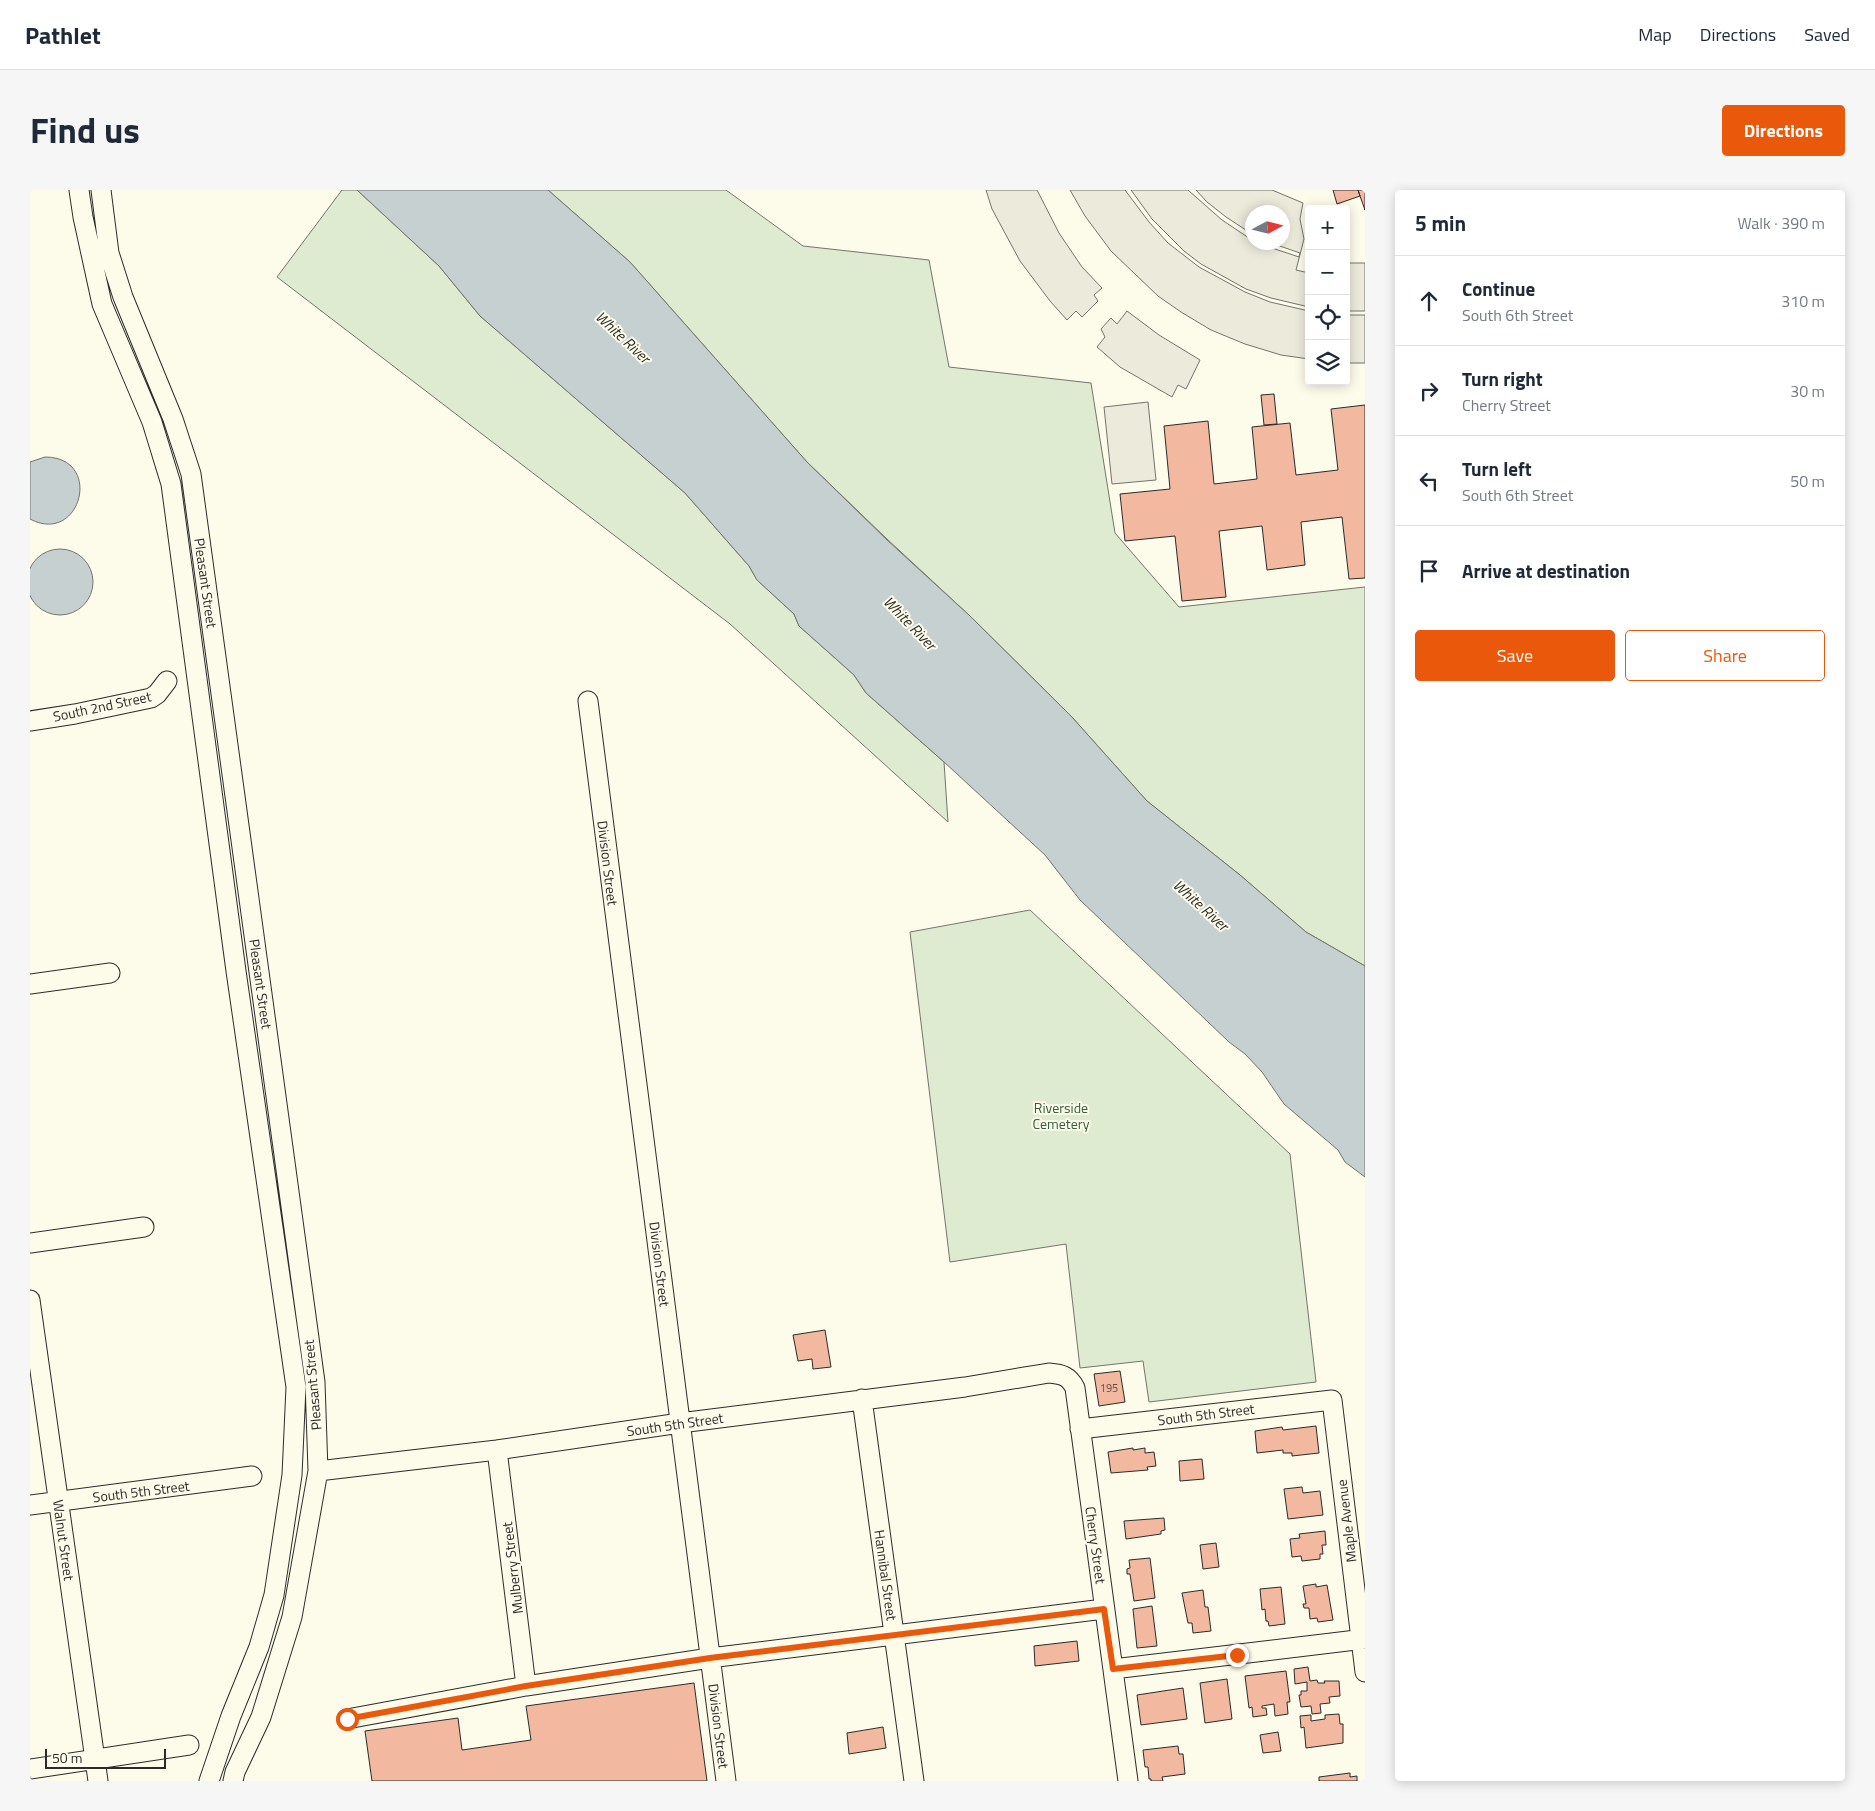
<!DOCTYPE html>
<html lang="en">
<head>
<meta charset="utf-8">
<style>
	body { margin:0; font-family:"Titillium Web",sans-serif; background:#f6f6f7; color:#1f2937 }
	.controls { position:absolute; right:15px; top:15px; display:grid; overflow:hidden; border-radius:5px; box-shadow:0 2px 12px #0003 }
	.controls button { width:45px; height:45px; display:grid; place-items:center; padding:0; border:0; border-bottom:1px solid #e0e1e3; background:#fff; color:#1f2937; font:25px sans-serif }
	.compass { position:absolute; left:1215px; top:15px; width:45px; height:45px; border-radius:50%; background:#fff; box-shadow:0 2px 12px #0003; rotate:83deg }
	.scale { position:absolute; left:15px; bottom:12px; width:121px; box-sizing:border-box; padding-left:5px; border:2px solid #2b2b2b; border-top:0; font-size:14px; line-height:18px; white-space:nowrap; color:#2b2b2b; -webkit-text-stroke:4px #fdfbea; paint-order:stroke }
	.stop { position:absolute; width:15px; height:15px; margin:-11px; border:4px solid #ea580c; border-radius:50%; background:#fff }
	.stop.end { background:#ea580c; border-color:#fff; box-shadow:0 1px 5px #0008 }
	.list { margin:0; padding:0; list-style:none }
	h2 { display:flex; justify-content:space-between; align-items:center; height:65px; margin:0; padding:0 20px; font-size:21px }
	h2 small { font-size:16px; font-weight:400; color:#747a83 }
	.list li { display:grid; grid-template-columns:32px 1fr auto; gap:15px; align-items:center; box-sizing:border-box; height:90px; padding:0 20px; border-top:1px solid #e0e1e3 }
	.list b { display:block; font-size:19px; white-space:nowrap }
	.list p { margin:0; font-size:16px; white-space:nowrap; color:#747a83 }
	.list em { font-size:16px; font-style:normal; color:#747a83 }
	.actions { display:flex; gap:10px; padding:15px 20px }
	.actions a { flex:1; padding:11px 0; border:1px solid #ea580c; border-radius:5px; text-align:center; font-size:18px; color:#ea580c }
	.actions .main { background:#ea580c; color:#fff }
	.icon { flex:none; width:28px; height:28px; fill:none; stroke:currentColor; stroke-width:2; stroke-linecap:round; stroke-linejoin:round }
	.map { position:relative; flex:none; width:1335px; height:1591px; overflow:hidden; border-radius:5px }
	header { display:flex; align-items:center; gap:30px; box-sizing:border-box; height:70px; padding:0 25px; background:#fff; border-bottom:1px solid #e0e1e3 }
	header strong { font-size:24px }
	nav { display:flex; gap:28px; margin-inline-start:auto; font-size:18px }
	.intro { display:flex; align-items:center; justify-content:space-between; box-sizing:border-box; height:120px; padding:0 30px }
	h1 { margin:0; font-size:35px }
	.button { padding:12px 22px; border-radius:5px; background:#ea580c; color:#fff; font-size:18px; font-weight:700 }
	main { display:flex; gap:30px; padding:0 30px }
	aside { flex:1; background:#fff; border-radius:5px; box-shadow:0 2px 12px #0003 }
	.map>svg:first-child { display:block }
	.green { fill:#deebd1; stroke:#74746e }
	.parking { fill:#eceadb; stroke:#74746e }
	.water { fill:#c7d0d0; stroke:#74746e }
	.building { fill:#f2b8a0; stroke:#2b2b2b }
	.lines { fill:none; stroke-linecap:round; stroke-linejoin:round }
	.minor-casing { stroke:#2b2b2b; stroke-width:21 }
	.minor { stroke:#fdfbea; stroke-width:19 }
	.route { stroke:#ea580c; stroke-width:6 }
	.labels { text-anchor:middle; dominant-baseline:central; stroke-width:4; stroke-linejoin:round; paint-order:stroke }
	.number-label { font-size:11px; fill:#5d4e48 }
	.street-label { font-size:14px; fill:#2b2b2b; stroke:#fdfbea }
	.park-label { font-size:14px; fill:#34623c; stroke:#fdfbea }
	.water-label { font-size:15px; font-style:italic; fill:#2b2b2b; stroke:#fdfbea }
</style>
</head>
<body>
<header>
<strong>Pathlet</strong>
<nav><a>Map</a><a>Directions</a><a>Saved</a></nav>
</header>
<div class="intro"><h1>Find us</h1><a class="button">Directions</a></div>
<main>
<div class="map">
<svg width="1335" height="1591" viewBox="0 0 1335 1591">
	<rect width="100%" height="100%" fill="#fdfbea"/>
	<path class="green" d="M312,0H327L409,76L450,126L655,303L719,376L727,390L764,424L769,436L824,485L836,503L914,572L918,632L700,434L247,87Z
		M518,0H696L773,56L899,70L919,177L1061,193L1085,343L1149,417L1335,397V776L1276,742L1210,685L1117,611L1041,526L940,426L857,349L777,272L600,72Z
		M1000,720L1260,964L1286,1192L1119,1212L1113,1171L1050,1178L1036,1054L920,1072L880,742Z"/>
	<path class="parking" d="M956,0H1007L1029,43L1052,77L1072,98L1064,105L1068,111L1052,127L1046,121L1037,130L1020,111L990,71L962,19Z
		M1040,0H1095L1119,32L1138,53L1169,77L1215,102L1240,112L1279,121V169L1251,165L1215,154L1181,140L1151,122L1128,106L1081,61L1055,26Z
		M1101,0H1158L1192,30L1222,50V52L1227,53L1269,67L1270,63L1241,53L1252,52V22H1222V44L1196,27L1177,12L1166,0H1242L1273,13L1270,29L1274,49L1266,80L1279,83V117L1241,108L1216,99L1171,74L1154,61L1122,29Z
		M1316,73H1335V121H1316Z
		M1097,121L1129,145L1170,170L1156,199L1148,195L1142,207L1090,177L1067,157L1075,147L1071,139L1081,128L1087,134Z
		M1316,125H1335V173H1316Z
		M1118,212L1126,290L1082,294L1074,217Z"/>
	<path class="water" d="M327,0H518L600,72L777,272L857,350L940,426L1041,526L1117,611L1210,685L1276,742L1335,776V987L1315,972L1308,960L1254,914L1232,882L1215,864L1199,852L1050,710L1015,665L914,572L836,503L824,485L769,436L764,424L727,390L719,376L655,303L450,126L409,76Z
		M15,267C74,267 51,356 0,329V272Z
		M-3 392a33 33 0 1 1 66 0a33 33 0 1 1-66 0Z"/>
	<path class="building" d="M1303,0H1328L1330,6L1307,14Z
		M1328,0H1335V20L1330,6Z
		M1244,204L1247,234L1234,235L1231,205Z
		M1335,215V388L1319,389L1312,327L1271,332L1275,375L1237,380L1232,336L1189,341L1196,407L1152,411L1145,346L1095,351L1090,304L1140,299L1134,236L1178,231L1184,294L1227,289L1222,237L1260,233L1266,285L1308,280L1301,219Z
		M795,1140L801,1177L783,1179L782,1169L768,1171L763,1145Z
		M1090,1181L1095,1212L1069,1216L1064,1184Z
		M1286,1236L1289,1263L1262,1266V1263H1253V1260L1227,1263L1225,1241L1252,1237L1253,1240Z
		M1103,1258V1260L1115,1258V1263L1124,1262L1126,1276L1117,1277L1118,1280L1081,1283L1078,1262Z
		M1172,1269L1174,1289L1150,1291L1149,1271Z
		M1272,1297L1273,1303L1290,1301L1293,1325L1258,1329L1254,1299Z
		M1134,1328L1135,1340L1131,1341V1344L1096,1349L1094,1331Z
		M1295,1341L1296,1355H1292L1293,1364H1290V1369L1272,1371L1271,1366L1262,1367L1260,1349L1270,1348L1269,1344Z
		M1186,1353L1189,1377L1173,1379L1170,1355Z
		M1120,1368L1125,1408L1104,1411L1100,1384H1097V1379L1100,1378L1099,1370Z
		M1286,1394V1397L1297,1395L1303,1430L1288,1432L1287,1428L1280,1429L1279,1418H1274L1273,1414H1276L1273,1396Z
		M1251,1397L1255,1434L1239,1436L1238,1431H1236L1235,1419L1232,1420L1230,1399Z
		M1173,1400L1175,1417H1178L1181,1441L1163,1443L1162,1433H1158L1152,1403Z
		M1122,1416L1127,1456L1107,1458L1103,1419Z
		M1047,1451L1049,1471L1005,1476L1004,1456Z
		M1278,1477L1280,1491L1287,1490L1288,1493H1295L1294,1491H1309L1310,1506L1299,1507L1300,1513L1290,1514L1291,1523L1282,1524L1281,1516L1271,1517L1269,1505H1271V1501H1277V1492L1265,1494L1264,1479Z
		M1256,1481L1260,1512H1257L1258,1524L1245,1526L1244,1514L1232,1516V1518H1236L1237,1525L1223,1527L1222,1517L1219,1518L1215,1486Z
		M1197,1489L1202,1529L1175,1533L1170,1493Z
		M664,1493L677,1591H342L335,1541L428,1528L432,1560L501,1550L496,1516Z
		M1153,1498L1157,1529L1111,1535L1107,1505Z
		M1309,1524L1310,1534H1313V1553L1276,1558L1274,1537L1271,1538L1270,1526L1281,1525V1531L1295,1529V1525Z
		M853,1537L856,1558L819,1564L817,1543Z
		M1248,1542L1251,1561L1233,1563L1230,1545Z
		M1148,1556L1149,1564H1153L1155,1584L1132,1587L1133,1591H1121V1589H1119L1118,1577H1115L1113,1560Z
		M1320,1583V1587L1327,1586V1591H1289V1587Z"/>
	<g class="lines">
		<defs>
			<path id="minor" d="M49,0L53,27L72,114L122,232L141,294L206,781L266,1197L262,1285L244,1405L229,1457L201,1526L179,1591
				M71,0L79,63L93,107L143,229L161,284L285,1192L288,1281L262,1427L231,1527L205,1582L203,1591
				M558,511L696,1591
				M0,531L45,524L121,508L127,504L137,491
				M0,794L80,783
				M0,1053L114,1037
				M0,1110L68,1591
				M832,1209L884,1591
				M1050,1239L1302,1210L1335,1482
				M467,1260L496,1496
				M288,1281L467,1260L650,1233L935,1197L1019,1183C1032,1184 1039,1186 1045,1198L1098,1591
				M0,1315L222,1286
				M1083,1479L1335,1449
				M317,1529L496,1496L680,1468L1074,1419
				M0,1579L159,1555"/>
		</defs>
		<use href="#minor" class="minor-casing"/>
		<use href="#minor" class="minor"/>
	</g>
	<g class="lines">
		<path class="route" d="M317,1529L496,1496L680,1468L1074,1419L1083,1479L1207,1465"/>
	</g>
	<g class="labels">
		<g class="number-label">
			<text x="1079" y="1198">195</text>
		</g>
		<g class="street-label">
			<text transform="translate(176 393) rotate(82)">Pleasant Street</text>
			<text transform="translate(72 516) rotate(-12)">South 2nd Street</text>
			<text transform="translate(578 673) rotate(83)">Division Street</text>
			<text transform="translate(231 794) rotate(82)">Pleasant Street</text>
			<text transform="translate(630 1074) rotate(83)">Division Street</text>
			<text transform="translate(282 1195) rotate(-95)">Pleasant Street</text>
			<text transform="translate(1176 1224) rotate(-7)">South 5th Street</text>
			<text transform="translate(645 1234) rotate(-8)">South 5th Street</text>
			<text transform="translate(111 1301) rotate(-7)">South 5th Street</text>
			<text transform="translate(1316 1331) rotate(-97)">Maple Avenue</text>
			<text transform="translate(34 1350) rotate(82)">Walnut Street</text>
			<text transform="translate(1066 1355) rotate(82)">Cherry Street</text>
			<text transform="translate(482 1378) rotate(-97)">Mulberry Street</text>
			<text transform="translate(856 1385) rotate(82)">Hannibal Street</text>
			<text transform="translate(689 1536) rotate(83)">Division Street</text>
		</g>
		<g class="park-label">
			<text x="1031" y="917">Riverside<tspan x="1031" dy="16">Cemetery</tspan></text>
		</g>
		<g class="water-label">
			<text transform="translate(593 147) rotate(43)">White River</text>
			<text transform="translate(880 433) rotate(46)">White River</text>
			<text transform="translate(1171 715) rotate(42)">White River</text>
		</g>
	</g>
</svg>
<div class="controls">
<button>+</button>
<button>−</button>
<button><svg class="icon" aria-label="locate" viewBox="0 0 24 24"><circle cx="12" cy="12" r="6"/><path d="M12 2v4M12 18v4M2 12h4M18 12h4"/></svg></button>
<button><svg class="icon" aria-label="layers" viewBox="0 0 24 24"><path d="M12 4l9 5-9 5-9-5zM3 14l9 5 9-5"/></svg></button>
</div>
<svg class="compass" viewBox="-18 -18 36 36"><path d="M0-13l5 13h-10z" fill="#e53935"/><path d="M0 13l5-13h-10z" fill="#747a83"/></svg>
<div class="scale">50 m</div>
<div class="stop" style="left:317px;top:1529px"></div>
<div class="stop end" style="left:1207px;top:1465px"></div>
</div>
<aside>
<h2>5 min<small>Walk · 390 m</small></h2>
<ul class="list">
<li><svg class="icon" aria-label="ahead" viewBox="0 0 24 24"><path d="M12 20V5M6 11l6-6 6 6"/></svg><div><b>Continue</b><p>South 6th Street</p></div><em>310 m</em></li>
<li><svg class="icon" aria-label="right" viewBox="0 0 24 24"><path d="M7 20v-9h11M14 6l5 5-5 5"/></svg><div><b>Turn right</b><p>Cherry Street</p></div><em>30 m</em></li>
<li><svg class="icon" aria-label="left" viewBox="0 0 24 24"><path d="M17 20v-9H6M10 6l-5 5 5 5"/></svg><div><b>Turn left</b><p>South 6th Street</p></div><em>50 m</em></li>
<li><svg class="icon" aria-label="arrive" viewBox="0 0 24 24"><path d="M6 21V4h12l-3 4 3 4H6"/></svg><div><b>Arrive at destination</b></div></li>
</ul>
<div class="actions"><a class="main">Save</a><a>Share</a></div>
</aside>
</main>
</body>
</html>
